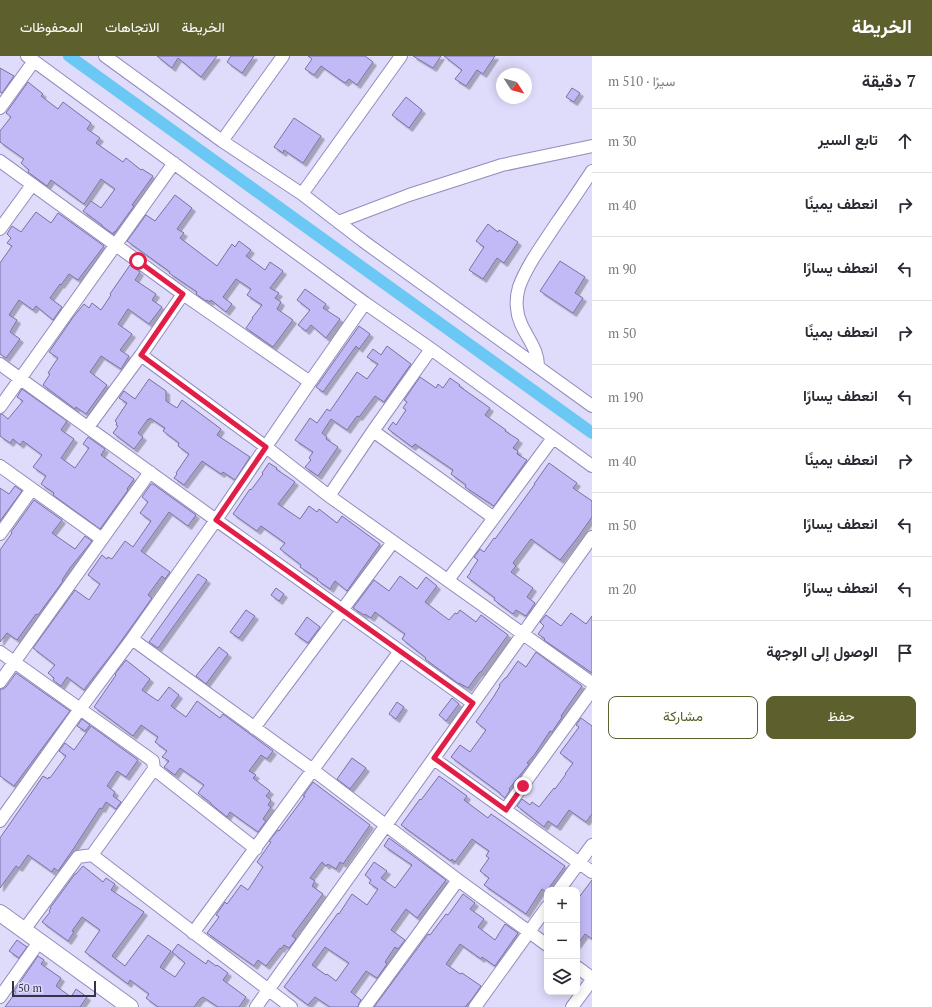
<!DOCTYPE html>
<html lang="ar">
<head>
<meta charset="utf-8">
<style>
	body { margin:0; font-family:"PT Serif",Vazirmatn,serif; background:#f7f7f7; color:#2b2b33; direction:rtl }
	.controls { position:absolute; right:12px; bottom:12px; display:grid; overflow:hidden; border-radius:8px; box-shadow:0 2px 10px #0003 }
	.controls button { width:36px; height:36px; display:grid; place-items:center; padding:0; border:0; border-bottom:1px solid #e1e1e2; background:#fff; color:#2b2b33; font:20px sans-serif }
	.compass { position:absolute; left:496px; top:12px; width:36px; height:36px; border-radius:50%; background:#fff; box-shadow:0 2px 10px #0003; rotate:126deg }
	.scale { position:absolute; left:12px; bottom:10px; width:84px; box-sizing:border-box; padding-left:4px; border:2px solid #363348; border-top:0; font-size:11px; line-height:14px; white-space:nowrap; color:#363348; -webkit-text-stroke:3px #dfdbfb; paint-order:stroke }
	.stop { position:absolute; width:12px; height:12px; margin:-9px; border:3px solid #e11d48; border-radius:50%; background:#fff }
	.stop.end { background:#e11d48; border-color:#fff; box-shadow:0 1px 4px #0008 }
	.list { margin:0; padding:0; list-style:none }
	h2 { display:flex; justify-content:space-between; align-items:center; height:52px; margin:0; padding:0 16px; font-size:17px }
	h2 small { font-size:13px; font-weight:400; color:#7c7c81 }
	.list li { display:grid; grid-template-columns:26px 1fr auto; gap:12px; align-items:center; box-sizing:border-box; height:64px; padding:0 16px; border-top:1px solid #e1e1e2 }
	.list b { display:block; font-size:15px; white-space:nowrap }
	.list em { font-size:13px; font-style:normal; color:#7c7c81 }
	.actions { display:flex; gap:8px; padding:12px 16px }
	.actions a { flex:1; padding:9px 0; border:1px solid #5d5f2c; border-radius:8px; text-align:center; font-size:14px; color:#5d5f2c }
	.actions .main { background:#5d5f2c; color:#fff }
	.icon { flex:none; width:22px; height:22px; fill:none; stroke:currentColor; stroke-width:2; stroke-linecap:round; stroke-linejoin:round }
	.map { position:relative; flex:none; width:592px; height:951px; overflow:hidden; direction:ltr }
	header { display:flex; align-items:center; gap:24px; box-sizing:border-box; height:56px; padding:0 20px; background:#5d5f2c; color:#fff }
	header strong { font-size:19px }
	nav { display:flex; gap:22px; margin-inline-start:auto; font-size:14px }
	main { display:flex }
	aside { flex:1; background:#fff }
	.map>svg:first-child { display:block }
	.lines { fill:none; stroke-linecap:round; stroke-linejoin:round }
	.canal { stroke:#6bc8f4; stroke-width:12 }
	.building { fill:#c2baf7; stroke:#7972a2; fill-rule:evenodd; filter:url(#shadow) }
	.street-casing { stroke:#938cbe; stroke-width:14 }
	.secondary-casing { stroke:#938cbe; stroke-width:18 }
	.street { stroke:#fff; stroke-width:12 }
	.secondary { stroke:#fff; stroke-width:16 }
	.route { stroke:#e11d48; stroke-width:5 }
</style>
</head>
<body>
<header>
<strong>الخريطة</strong>
<nav><a>الخريطة</a><a>الاتجاهات</a><a>المحفوظات</a></nav>
</header>
<main>
<aside>
<h2>7 دقيقة<small>سيرًا · 510 m</small></h2>
<ul class="list">
<li><svg class="icon" aria-label="ahead" viewBox="0 0 24 24"><path d="M12 20V5M6 11l6-6 6 6"/></svg><div><b>تابع السير</b></div><em>30 m</em></li>
<li><svg class="icon" aria-label="right" viewBox="0 0 24 24"><path d="M7 20v-9h11M14 6l5 5-5 5"/></svg><div><b>انعطف يمينًا</b></div><em>40 m</em></li>
<li><svg class="icon" aria-label="left" viewBox="0 0 24 24"><path d="M17 20v-9H6M10 6l-5 5 5 5"/></svg><div><b>انعطف يسارًا</b></div><em>90 m</em></li>
<li><svg class="icon" aria-label="right" viewBox="0 0 24 24"><path d="M7 20v-9h11M14 6l5 5-5 5"/></svg><div><b>انعطف يمينًا</b></div><em>50 m</em></li>
<li><svg class="icon" aria-label="left" viewBox="0 0 24 24"><path d="M17 20v-9H6M10 6l-5 5 5 5"/></svg><div><b>انعطف يسارًا</b></div><em>190 m</em></li>
<li><svg class="icon" aria-label="right" viewBox="0 0 24 24"><path d="M7 20v-9h11M14 6l5 5-5 5"/></svg><div><b>انعطف يمينًا</b></div><em>40 m</em></li>
<li><svg class="icon" aria-label="left" viewBox="0 0 24 24"><path d="M17 20v-9H6M10 6l-5 5 5 5"/></svg><div><b>انعطف يسارًا</b></div><em>50 m</em></li>
<li><svg class="icon" aria-label="left" viewBox="0 0 24 24"><path d="M17 20v-9H6M10 6l-5 5 5 5"/></svg><div><b>انعطف يسارًا</b></div><em>20 m</em></li>
<li><svg class="icon" aria-label="arrive" viewBox="0 0 24 24"><path d="M6 21V4h12l-3 4 3 4H6"/></svg><div><b>الوصول إلى الوجهة</b></div></li>
</ul>
<div class="actions"><a class="main">حفظ</a><a>مشاركة</a></div>
</aside>
<div class="map">
<svg width="592" height="951" viewBox="0 0 592 951">
	<defs>
		<filter id="shadow"><feDropShadow dx="3.5" dy="3.5" stdDeviation="0" flood-color="#0004"/></filter>
	</defs>
	<rect width="100%" height="100%" fill="#dfdbfb"/>
	<g class="lines">
		<path class="canal" d="M69,0L592,377"/>
	</g>
	<path class="building" d="M157,0H217L201,21L178,2L172,12Z
		M231,0H254L242,17L227,6Z
		M308,0H365L373,6L357,29L349,23L345,27L321,10L314,19L305,13L312,3Z
		M413,0H441L433,12Z
		M444,0H495L483,18L477,14L466,30L455,23L462,14Z
		M0,12L14,20L2,37L0,36Z
		M28,26L43,38L41,40L58,53L63,46L91,67L87,73L100,82L96,87L123,106L126,102L141,114L142,113L153,120L132,149L134,150L115,176H114L113,178L102,170V169L83,155L91,145L101,152L115,133L101,123L84,148L51,124L47,130L28,116L29,114L21,107L24,103L0,86V75L11,61L6,57Z
		M572,32L580,37L574,46L566,41Z
		M406,41L422,54L409,72L392,59Z
		M294,62L321,80L303,107L284,94L283,97L274,91Z
		M175,139L192,152L177,173L184,177L180,182L217,210L232,188L235,191L239,185L251,194L246,200L265,214L270,206L283,215L270,232L279,237L275,242L281,246L277,253L293,264L273,291L246,272L253,262H252L262,249L247,239L251,233L236,223L223,241L232,248L226,256L211,244L210,246L207,244L206,245L196,238L197,236L169,217L170,216L127,185L146,159L155,165Z
		M36,156L51,167L58,157L104,190L78,224L69,218L61,229L60,228L50,242L62,251L53,264L36,250L33,254L19,244L9,259L17,264L10,276L20,283L6,302L0,298V207L12,190L7,187L11,182L7,178L12,170L21,176Z
		M488,168L498,176L499,174L518,186L504,207L497,202L483,223L469,214L484,191L476,185Z
		M560,205L585,221L575,237L583,242L573,257L540,235Z
		M130,209L140,216L135,224L156,238L152,244L162,251L149,268L128,253L118,268L132,278L120,294L129,300L121,313L101,300L90,316L107,329L86,358L76,351L75,353L43,329L50,318L48,317L58,302L49,296L74,260L84,248L89,252L92,247L101,254L111,239L110,238Z
		M305,233L326,248L323,252L340,263L326,282L311,269L306,275L298,269L310,254L297,244Z
		M359,270L370,278L359,293L356,290L323,336L316,331Z
		M387,290L411,308L384,346L375,340L359,361L357,360L347,374L331,363L322,377L327,381L326,383L338,391L318,420L305,411L311,404L309,402L313,396L295,384L310,362L317,367L327,353L330,355L357,316L367,323L378,308L367,301L373,293L381,299Z
		M420,321L436,332L438,328L443,332L450,322L460,329L459,330L490,352L485,359L506,374L505,375L519,384L513,392L518,395L517,398L527,404L494,450L465,431L466,429L451,418L453,414L415,388L412,391L388,373L393,366L396,369L406,354L403,352L407,346L404,344Z
		M149,323L166,335V345L177,352L182,344L221,373L217,379L250,401L235,424L223,416L221,418L202,405L184,429L174,422L177,418L176,417L189,398L178,390L179,387L163,375L165,372L150,362L149,364L148,363L138,377L143,381L134,393L113,377L118,370L116,369L117,367L115,365L127,347L119,342L124,335L135,343Z
		M22,333L67,365L61,374L74,383L61,402L75,412L89,392L83,388L88,381L105,393L101,399L134,423L127,433L128,434L100,473L53,439L54,437L41,428L46,420L33,411L42,399L23,385L20,389L13,383L10,387L0,380V358H2L8,363L23,345L17,341Z
		M269,407L277,412L276,413L295,426L278,448L300,463L309,450L317,456L319,453L337,467L342,460L380,488L347,535L335,525L330,533L317,524L318,523L300,511L301,509L280,493L285,487L261,470L257,475L233,458L250,433L251,434L263,418L262,417Z
		M549,407L577,427L573,432L592,445V461L578,481L560,504L531,483L513,507L516,510L511,516L533,532L527,541L535,547L526,560L516,554L513,558L494,544L495,542L467,521L471,516H470L478,504L474,501L480,493L484,496L494,482L495,483L535,428H534Z
		M151,428H153L196,459L188,470L169,456L141,495L170,516L165,523L162,520L148,539L152,542L114,595L86,631L84,634L67,621L61,630L53,624L54,622L48,617L55,609L33,592L75,534L89,544L100,528L88,519L102,499L107,503L108,501L112,503L125,485L133,491L151,465L140,457L148,446L142,441Z
		M15,430L22,435L0,465V432L9,438Z
		M34,444L62,464L52,477L75,493L85,480L92,485L70,512L62,524L63,525L38,559L36,558L17,584L7,577L0,586V494L12,477L11,476Z
		M198,518L207,524L158,592L149,586Z
		M400,520L417,533L426,521L437,530L425,546L449,564L455,557L457,558L460,554L476,566L481,559L508,579L481,616H480L478,618L468,632L459,627V628L425,603L426,602L402,583L405,578L387,565L375,556L371,562L365,558L364,559L353,552L374,524L389,535Z
		M276,532L284,538L279,545L271,539Z
		M246,554L255,560L239,582L230,576Z
		M571,557L586,568L592,560V617L544,584L545,583L538,578L544,570L540,566L546,559L561,570Z
		M307,561L320,571L308,587L295,578Z
		M219,591L228,598L206,628L196,620Z
		M536,596L582,630L561,660L562,661L552,676L550,675L535,698L527,707L529,708L509,733L510,734L505,742L500,738V737L451,701L460,689L470,696L486,674L476,666L494,640L500,630L499,629L505,622H506L518,605L526,611Z
		M126,604L150,623L142,634L158,645L169,631L179,639L171,650L186,661L197,645L220,662L223,658L273,695L267,703L261,699L249,715L256,719L253,722L270,735L266,740L271,744L268,749L271,751L263,763L266,765L258,776L230,756L227,761L211,748V747L198,737L204,729L180,712L175,719L164,711L169,705L162,701L167,695L155,686L158,681L141,669L133,680L94,651L116,619L115,618Z
		M16,617L70,655L14,730L0,720V633H3L6,631Z
		M452,642L459,648L446,665L439,659Z
		M397,646L404,651L396,663L389,658Z
		M581,662L592,670V758L586,766L569,754L557,771L548,765L544,771L517,750L522,743L530,749L532,746L539,751L554,732L555,733L566,718H565L573,707L560,697L579,671L576,669Z
		M82,663L90,669L85,675L77,670Z
		M91,670L138,704L126,721L117,715L107,730L115,736L113,740L121,746L116,753L106,746L102,753L100,752L72,795L58,815L54,812L52,816L28,799L19,812L16,810L0,832V782L43,720L48,723L49,721L50,722L66,700L59,695L65,687L74,694Z
		M352,702L366,712L350,733L337,723Z
		M439,720L467,740L464,744L488,762L491,758L565,810L546,836L542,833L526,858L484,829L489,822L480,815L489,802L486,800L489,795L472,783L455,806L452,803L451,805L401,769L420,743L421,744Z
		M313,726L370,769L343,808L340,806L336,813L328,808L326,810L322,806L310,822L315,825L312,830L323,838L292,880L296,883L289,892L284,889L281,893L280,892L266,910L258,904L254,910L207,877L219,861L216,859L225,846L227,848L241,829L248,834L263,811L257,806L271,786L269,785L278,774L279,775L305,740H303Z
		M389,782L446,824L417,862L406,853L391,874L405,884L398,893L395,891L385,906L387,908L377,922L366,915L351,936L361,944L359,947L358,951H330L315,941L308,949L284,931L338,857L339,858L352,838L367,849L378,833L369,827L371,824L365,819L374,806L387,815L381,822L395,832L412,809L384,790ZM325,891L349,907L336,925L327,918L326,919L312,909Z
		M83,810L103,826L106,822L115,828L111,834L144,856L112,900L125,910L148,879L171,895L160,911L175,921L185,907L172,896L178,888L206,908L208,904L216,910L217,909L228,917L223,924L246,941L239,951H218L203,941L200,943L194,951H158L146,942L149,938L130,924L128,928L85,896L100,874L82,861L72,875L74,876L68,885L42,866L50,856L49,855L51,852H50L75,818H76Z
		M592,824V883L585,878L577,889V844Z
		M463,838L475,847L470,853L484,863L478,871L495,884L505,868L518,877L495,910L482,901L481,903L460,888L446,908L460,918L462,917L481,930L472,943L465,951H374L428,878L430,879L446,858L448,859Z
		M17,884L27,891L19,902L9,895Z
		M38,900L44,904L41,908L61,922L56,930L71,941L76,933L87,941L80,951H5L16,936L14,935Z"/>
	<g class="lines">
		<defs>
			<path id="street" d="M27,0L365,247L431,293L592,410
				M105,0L222,85L302,138L363,185L592,350
				M0,52L34,5
				M222,85L283,0
				M0,105L183,238L310,326
				M302,138L401,0
				M338,166L409,139L502,109L592,90
				M0,173L32,129
				M141,299L266,391L329,440L592,627
				M0,308L216,464L473,647
				M538,311C539,289 518,274 517,252C516,245 517,238 519,231C527,209 543,188 556,168C568,151 580,133 592,115
				M0,351L174,107
				M88,371L141,299L183,238
				M373,375L494,462
				M0,410L102,483
				M329,440L373,375L431,293
				M0,478L32,433
				M448,524L553,382
				M132,583L313,714L458,824L547,889
				M0,596L153,705L154,713L256,793
				M0,626L150,416
				M254,672L393,486
				M434,703L592,816
				M505,754L592,634
				M0,765L80,653L132,583L216,464L310,326L365,247
				M92,799L291,951
				M559,834L592,789
				M24,874L78,801L92,799L154,713
				M193,877L400,595
				M577,911L592,922
				M0,941L39,886
				M256,951L592,481
				M365,951L458,824
				M475,951L547,851
				M572,951L592,924"/>
			<path id="secondary" d="M0,857L130,951"/>
		</defs>
		<use href="#street" class="street-casing"/>
		<use href="#secondary" class="secondary-casing"/>
		<use href="#street" class="street"/>
		<use href="#secondary" class="secondary"/>
	</g>
	<g class="lines">
		<path class="route" d="M138,205L183,238L141,299L266,391L216,464L473,647L434,702L506,754L523,730"/>
	</g>
</svg>
<div class="controls">
<button>+</button>
<button>−</button>
<button><svg class="icon" aria-label="layers" viewBox="0 0 24 24"><path d="M12 4l9 5-9 5-9-5zM3 14l9 5 9-5"/></svg></button>
</div>
<svg class="compass" viewBox="-18 -18 36 36"><path d="M0-13l5 13h-10z" fill="#e53935"/><path d="M0 13l5-13h-10z" fill="#7c7c81"/></svg>
<div class="scale">50 m</div>
<div class="stop" style="left:138px;top:205px"></div>
<div class="stop end" style="left:523px;top:730px"></div>
</div>
</main>
</body>
</html>
